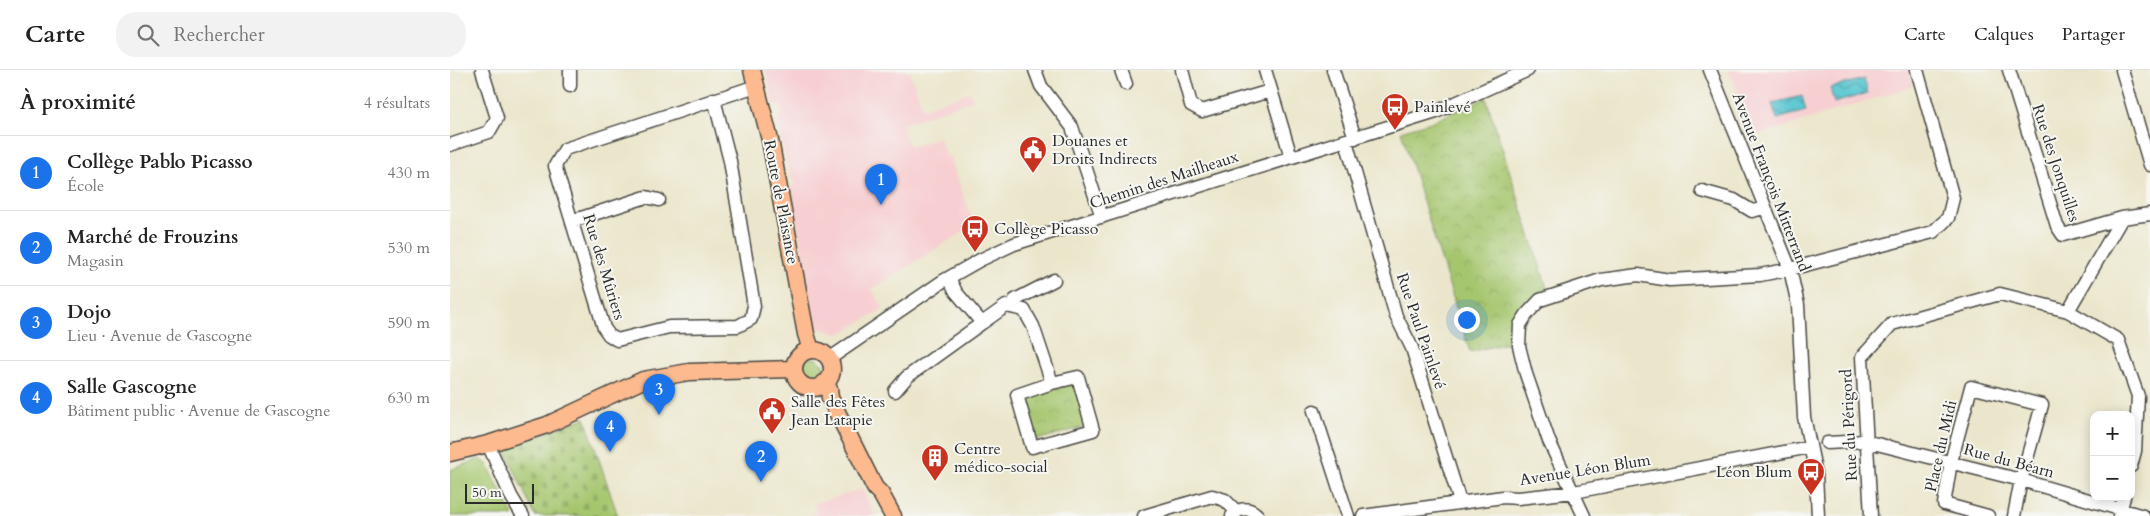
<!DOCTYPE html>
<html lang="fr">
<head>
<meta charset="utf-8">
<style>
	body { margin:0; font-family:Cardo,serif; background:#f2f2f2; color:#222 }
	.controls { position:absolute; right:15px; bottom:15px; display:grid; overflow:hidden; border-radius:10px; box-shadow:0 2px 12px #0003 }
	.controls button { width:45px; height:45px; display:grid; place-items:center; padding:0; border:0; border-bottom:1px solid #e0e0e0; background:#fff; color:#222; font:25px sans-serif }
	.scale { position:absolute; left:15px; bottom:12px; width:69px; box-sizing:border-box; padding-left:5px; border:2px solid #2b2b2b; border-top:0; font-size:14px; line-height:18px; white-space:nowrap; color:#2b2b2b; -webkit-text-stroke:4px #f6f6f2; paint-order:stroke }
	.you { position:absolute; left:1016px; top:249px; width:18px; height:18px; margin:-12px; border:4px solid #fff; border-radius:50%; background:#1a73e8; box-shadow:0 0 0 8px #1a73e833 }
	.badge { display:grid; place-items:center; width:32px; height:32px; border-radius:50%; background:#1a73e8; color:#fff; font-size:16px; font-weight:700 }
	.pin { position:absolute; translate:-50% -41px; filter:drop-shadow(0 1px 2px #0008) }
	.pin::after { content:''; position:absolute; top:26px; width:18px; height:15px; background:inherit; clip-path:polygon(0 0,100% 0,50% 100%) }
	.list { margin:0; padding:0; list-style:none }
	h2 { display:flex; justify-content:space-between; align-items:center; height:65px; margin:0; padding:0 20px; font-size:21px }
	h2 small { font-size:16px; font-weight:400; color:#767676 }
	.list li { display:grid; grid-template-columns:32px 1fr auto; gap:15px; align-items:center; box-sizing:border-box; height:75px; padding:0 20px; border-top:1px solid #e0e0e0 }
	.list b { display:block; font-size:19px; white-space:nowrap }
	.list p { margin:0; font-size:16px; white-space:nowrap; color:#767676 }
	.list em { font-size:16px; font-style:normal; color:#767676 }
	.icon { flex:none; width:28px; height:28px; fill:none; stroke:currentColor; stroke-width:2; stroke-linecap:round; stroke-linejoin:round }
	.map { position:relative; flex:none; width:1700px; height:446px; overflow:hidden }
	header { display:flex; align-items:center; gap:30px; box-sizing:border-box; height:70px; padding:0 25px; background:#fff; border-bottom:1px solid #e0e0e0 }
	header strong { font-size:24px }
	nav { display:flex; gap:28px; margin-inline-start:auto; font-size:18px }
	.search { width:350px; height:45px; background:#f2f2f2; display:flex; align-items:center; gap:12px; box-sizing:border-box; padding:0 18px; border-radius:20px; color:#767676; font-size:19px }
	main { display:flex }
	aside { flex:1; background:#fff }
	.map>svg:first-child { display:block }
	.built { fill:#f7cfd2 }
	.grass { fill:#a6c66e; stroke:#68784c }
	.cemetery { fill:url(#cemetery-stones); stroke:#68784c }
	.park { fill:url(#park-crowns); stroke:#68784c }
	.water { fill:url(#water-waves); stroke:#42797e }
	.lines { fill:none; stroke-linecap:round; stroke-linejoin:round }
	.minor-casing { stroke:#484743; stroke-width:15 }
	.major-casing { stroke:#484743; stroke-width:19 }
	.minor { stroke:#fff; stroke-width:12 }
	.major { stroke:#fcba8e; stroke-width:16 }
	.labels { text-anchor:middle; dominant-baseline:central; stroke-width:4; stroke-linejoin:round; paint-order:stroke }
	.poi-label { font-size:16px; fill:#2b2b2b; stroke:#f6f6f2; text-anchor:start }
	.street-label { font-size:16px; fill:#2b2b2b; stroke:#f6f6f2 }
</style>
</head>
<body>
<header>
<strong>Carte</strong>
<div class="search"><svg class="icon" aria-label="search" viewBox="0 0 24 24"><circle cx="10" cy="10" r="6"/><path d="M15 15l6 6"/></svg>Rechercher</div>
<nav><a>Carte</a><a>Calques</a><a>Partager</a></nav>
</header>
<main>
<aside>
<h2>À proximité<small>4 résultats</small></h2>
<ul class="list">
<li><span class="badge">1</span><div><b>Collège Pablo Picasso</b><p>École</p></div><em>430 m</em></li>
<li><span class="badge">2</span><div><b>Marché de Frouzins</b><p>Magasin</p></div><em>530 m</em></li>
<li><span class="badge">3</span><div><b>Dojo</b><p>Lieu · Avenue de Gascogne</p></div><em>590 m</em></li>
<li><span class="badge">4</span><div><b>Salle Gascogne</b><p>Bâtiment public · Avenue de Gascogne</p></div><em>630 m</em></li>
</ul>
</aside>
<div class="map">
<svg width="1700" height="446" viewBox="0 0 1700 446">
	<defs>
		<pattern id="cemetery-stones" width="16" height="16" patternUnits="userSpaceOnUse" patternTransform="scale(1.25)"><rect width="16" height="16" fill="#a6c66e"/><path d="M2 7V4a2 2 0 0 1 4 0v3zM10 15v-3a2 2 0 0 1 4 0v3z" fill="#8faa5f"/></pattern>
		<pattern id="park-crowns" width="20" height="18" patternUnits="userSpaceOnUse" patternTransform="scale(1.25)"><rect width="20" height="18" fill="#a6c66e"/><path d="M2 6a3 3 0 1 1 6 0M12 15a3 3 0 1 1 6 0" fill="none" stroke="#8faa5f"/></pattern>
		<pattern id="water-waves" width="16" height="10" patternUnits="userSpaceOnUse" patternTransform="scale(1.25)"><rect width="16" height="10" fill="#5ac7d1"/><path d="M0 5q4-4 8 0t8 0" fill="none" stroke="#4ba2aa"/></pattern>
	</defs>
	<rect width="100%" height="100%" fill="#f6f6f2"/>
	<filter id="ink" filterUnits="userSpaceOnUse"><feTurbulence type="fractalNoise" baseFrequency=".02" numOctaves="2"/><feDisplacementMap in="SourceGraphic" scale="10" xChannelSelector="R" yChannelSelector="G"/><feConvolveMatrix kernelMatrix="1 2 1 2 8 2 1 2 1" color-interpolation-filters="sRGB"/></filter>
	<filter id="wash" filterUnits="userSpaceOnUse"><feTurbulence type="fractalNoise" baseFrequency=".0096" numOctaves="4" result="noise"/><feDisplacementMap in="SourceGraphic" scale="20" xChannelSelector="R" yChannelSelector="G"/><feGaussianBlur stdDeviation="1.12" result="paint"/><feColorMatrix in="noise" values="0 0 0 0 0 0 0 0 0 0 0 0 0 0 0 0 0 1.4 0 .05"/><feComposite in="paint" operator="in"/></filter>
	<g filter="url(#wash)">
		<rect width="100%" height="100%" fill="#ebe6cb"/>
		<path class="built" d="M315,0H459L473,38L520,22L523,30L453,54L456,70L461,77L489,67L496,86L499,85L524,155L422,219L434,239L389,264L365,257L341,116L345,115L344,109H340L327,49L333,43L331,36L326,35L323,31Z
			M1279,0H1459L1463,16L1305,66Z
			M412,419L425,446H357L367,443L363,434Z"/>
		<path class="grass" d="M350 300a12 12 0 1 1 24 0a12 12 0 1 1-24 0Z
			M29,389L37,394L63,446H0V400Z"/>
		<path class="cemetery" d="M135,348L168,446H85L57,384L60,376Z"/>
		<path class="park" d="M1036,28L1098,221L1083,231L1065,271L1020,282L951,61L981,52Z
			M624,313L638,356L586,370L573,328Z"/>
		<path class="water" d="M1414,9L1418,23L1384,33L1380,18Z
			M1352,26L1356,41L1327,49L1322,33Z"/>
	</g>
	<g filter="url(#ink)">
		<g class="lines">
			<defs>
				<path id="minor" d="M120,0V16
					M585,0L591,16L622,57L652,147
					M671,0L676,14
					M732,0L741,35L752,41L820,21
					M815,0L841,87
					M883,0L905,68
					M1260,0L1340,199L1348,235L1354,347L1366,404L1368,446
					M1559,0L1607,156L1613,165L1672,148
					M1672,0L1700,95
					M264,29L280,91L304,236L301,249L288,256L219,257L167,270L159,265L154,258L105,96L115,79L306,16
					M896,71L946,246L962,278L1010,432
					M0,75L39,62L47,48L32,0
					M1252,121L1284,130L1302,141L1315,138
					M122,151L196,127L209,130
					M499,208L506,222L532,253L556,236L574,240L583,256L602,313L567,325L582,377L643,360L628,307L602,313
					M561,237L565,230L604,210
					M1618,241L1672,148L1700,144
					M379,289L493,211L530,190L564,174L986,42L1078,0
					M445,321L457,307L532,253
					M864,341L898,446
					M1377,373L1415,371L1571,410L1693,446
					M38,374L61,426L73,446
					M694,446L762,426L775,430L786,441
					M782,446C790,437 800,437 808,446
					M913,446L1053,427L1068,428L1124,422L1360,377
					M1134,446L1099,371L1076,304L1069,276L1070,255L1077,244L1090,230L1151,210L1188,205L1220,210L1310,205L1340,199L1483,162L1498,148L1503,128L1467,0
					M1421,446L1412,287L1442,254L1550,224L1618,241L1668,270L1688,326L1685,381L1681,396
					M1538,446L1494,434L1501,392L1521,317L1592,335L1571,410L1564,446
					M1669,446L1674,427"/>
				<path id="major" d="M302,0L320,70L356,264L361,280
					M344 299a19 19 0 1 1 38 0a19 19 0 1 1-38 0Z
					M374,313L379,319L380,328L425,418L431,424L443,446
					M0,383L38,374L97,355L193,310L239,302L344,299"/>
			</defs>
			<use href="#minor" class="minor-casing"/>
			<use href="#major" class="major-casing"/>
			<use href="#minor" class="minor"/>
			<use href="#major" class="major"/>
		</g>
	</g>
	<defs>
		<symbol id="bus-pin" viewBox="-11 -11 22 30"><path d="M0 17L-7.5 6A9.5 9.5 0 1 1 7.5 6Z" fill="#c8321e" stroke="#f6f6f2"/><path d="M-5-6H5V4H4V6H2V4H-2V6H-4V4H-5ZM-3.5-4V0h7V-4ZM-3.5 1.2v1.5H-2V1.2ZM2 1.2v1.5H3.5V1.2Z" fill="#fff"/></symbol>
		<symbol id="civic-pin" viewBox="-11 -11 22 30"><path d="M0 17L-7.5 6A9.5 9.5 0 1 1 7.5 6Z" fill="#c8321e" stroke="#f6f6f2"/><path d="M-.6-6.5H3V-4.5H.6V-3L4-1V1h2V6H-6V1h2V-1L-.6-3ZM-1.2 2.5V6h2.4V2.5Z" fill="#fff"/></symbol>
		<symbol id="building-pin" viewBox="-11 -11 22 30"><path d="M0 17L-7.5 6A9.5 9.5 0 1 1 7.5 6Z" fill="#c8321e" stroke="#f6f6f2"/><path d="M-4-6H4V6H1V3H-1V6H-4ZM-2.5-4.3h1.7v1.8h-1.7ZM.8-4.3h1.7v1.8H.8ZM-2.5-1h1.7V.8h-1.7ZM.8-1h1.7V.8H.8Z" fill="#fff"/></symbol>
	</defs>
	<g fill-rule="evenodd">
		<use href="#bus-pin" x="929" y="21" width="32" height="43"/>
		<use href="#civic-pin" x="567" y="64" width="32" height="43"/>
		<use href="#bus-pin" x="509" y="143" width="32" height="43"/>
		<use href="#civic-pin" x="306" y="325" width="32" height="43"/>
		<use href="#building-pin" x="469" y="372" width="32" height="43"/>
		<use href="#bus-pin" x="1345" y="386" width="32" height="43"/>
	</g>
	<g class="labels">
		<g class="poi-label">
			<text x="964" y="37">Painlevé</text>
			<text x="602" y="71">Douanes et<tspan x="602" dy="18">Droits Indirects</tspan></text>
			<text x="544" y="159">Collège Picasso</text>
			<text x="341" y="332">Salle des Fêtes<tspan x="341" dy="18">Jean Latapie</tspan></text>
			<text x="504" y="379">Centre<tspan x="504" dy="18">médico-social</tspan></text>
			<text x="1342" y="402" text-anchor="end">Léon Blum</text>
		</g>
		<g class="street-label">
			<text transform="translate(1606 93) rotate(72)">Rue des Jonquilles</text>
			<text transform="translate(714 110) rotate(-18)">Chemin des Mailheaux</text>
			<text transform="translate(1321 112) rotate(69)">Avenue François Mitterrand</text>
			<text transform="translate(331 132) rotate(79)">Route de Plaisance</text>
			<text transform="translate(154 197) rotate(73)">Rue des Mûriers</text>
			<text transform="translate(971 261) rotate(71)">Rue Paul Painlevé</text>
			<text transform="translate(1399 355) rotate(-93)">Rue du Périgord</text>
			<text transform="translate(1491 376) rotate(-77)">Place du Midi</text>
			<text transform="translate(1559 391) rotate(15)">Rue du Béarn</text>
			<text transform="translate(1135 400) rotate(-9)">Avenue Léon Blum</text>
		</g>
	</g>
</svg>
<div class="controls">
<button>+</button>
<button>−</button>
</div>
<div class="scale">50 m</div>
<div class="you"></div>
<div class="pin badge" style="left:431px;top:135px">1</div>
<div class="pin badge" style="left:311px;top:412px">2</div>
<div class="pin badge" style="left:209px;top:345px">3</div>
<div class="pin badge" style="left:160px;top:382px">4</div>
</div>
</main>
</body>
</html>
